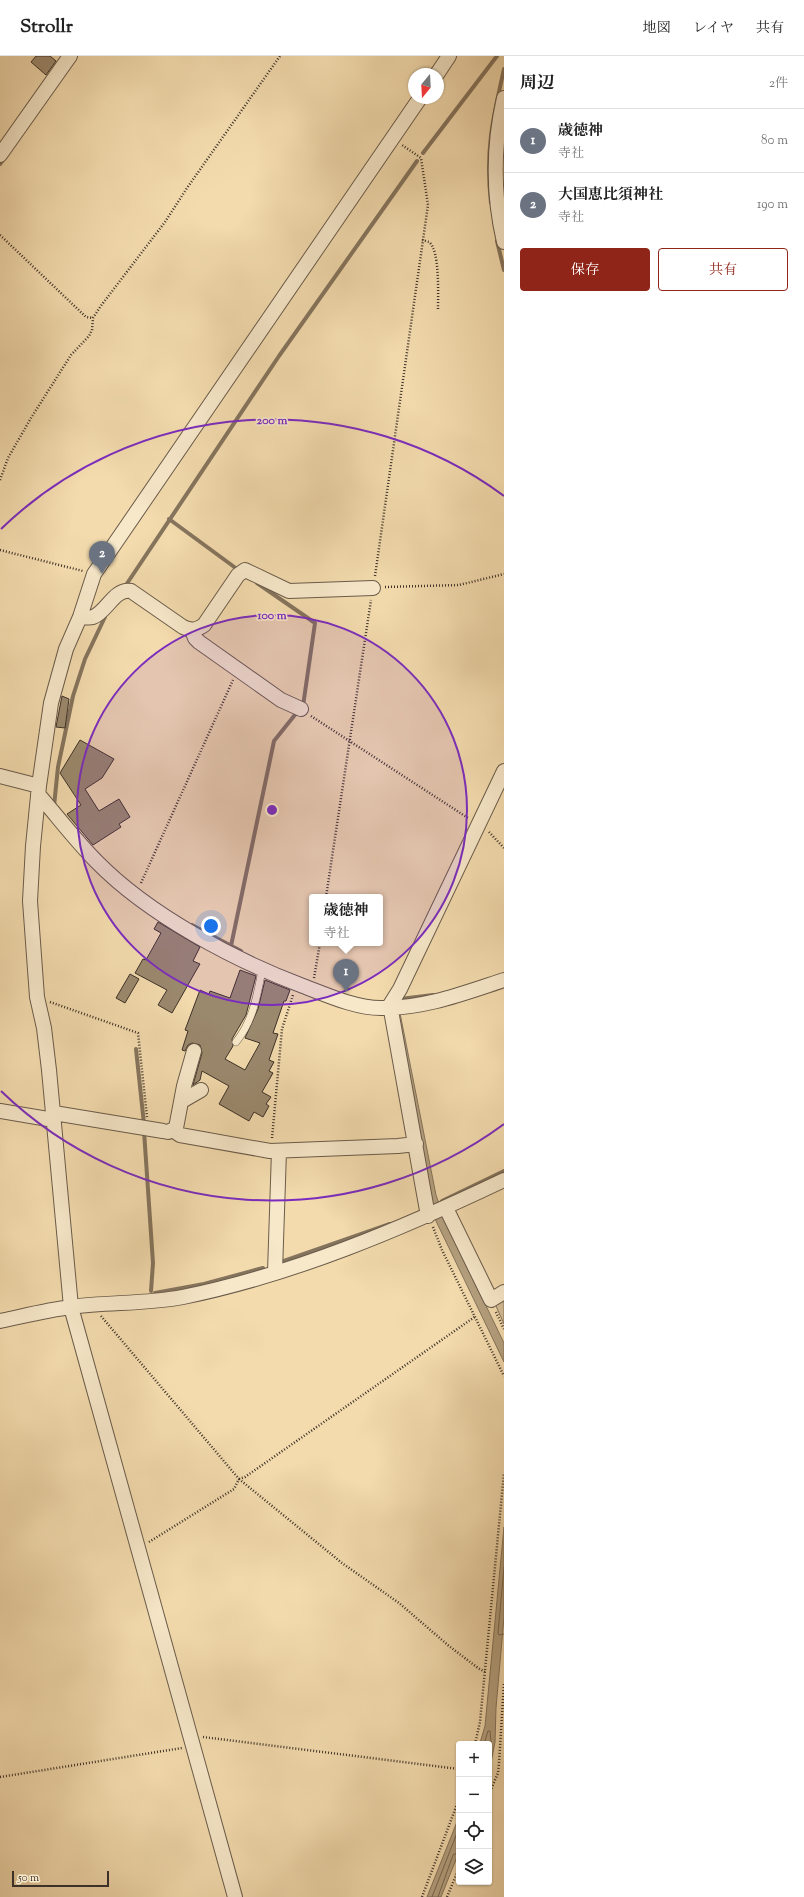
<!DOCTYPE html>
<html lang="ja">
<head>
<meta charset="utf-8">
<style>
	body { margin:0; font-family:"Sorts Mill Goudy","Noto Serif JP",serif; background:#f2f2f2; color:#222 }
	.controls { position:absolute; right:12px; bottom:12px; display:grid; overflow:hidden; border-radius:4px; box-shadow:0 1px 3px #0004 }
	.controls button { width:36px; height:36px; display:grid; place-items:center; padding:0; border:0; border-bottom:1px solid #e0e0e0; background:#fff; color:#222; font:20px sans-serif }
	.compass { position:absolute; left:408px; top:12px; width:36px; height:36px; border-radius:50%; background:#fff; box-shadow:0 1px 3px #0004; rotate:198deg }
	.scale { position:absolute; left:12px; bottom:10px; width:97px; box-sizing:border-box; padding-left:4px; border:2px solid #3c3028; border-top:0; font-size:11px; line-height:14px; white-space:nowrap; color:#3c3028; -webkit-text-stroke:3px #f7e8ca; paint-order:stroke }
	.you { position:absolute; left:211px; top:870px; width:14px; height:14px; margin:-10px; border:3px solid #fff; border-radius:50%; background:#1a73e8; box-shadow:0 0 0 6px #1a73e833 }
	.badge { display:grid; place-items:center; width:26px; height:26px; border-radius:50%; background:#8f2418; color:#fff; font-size:13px; font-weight:700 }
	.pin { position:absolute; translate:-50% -33px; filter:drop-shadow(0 1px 2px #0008) }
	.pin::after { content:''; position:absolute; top:21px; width:14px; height:12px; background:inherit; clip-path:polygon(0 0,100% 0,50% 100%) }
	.popup { position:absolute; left:309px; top:838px; width:74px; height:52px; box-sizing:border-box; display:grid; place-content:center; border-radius:4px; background:#fff; filter:drop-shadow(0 1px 3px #0005); font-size:13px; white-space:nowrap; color:#767676 }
	.popup b { font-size:15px; color:#222 }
	.popup::after { content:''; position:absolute; left:50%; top:100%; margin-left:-8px; border:8px solid transparent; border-top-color:#fff }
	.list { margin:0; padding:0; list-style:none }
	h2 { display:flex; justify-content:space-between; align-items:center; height:52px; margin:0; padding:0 16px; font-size:17px }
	h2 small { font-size:13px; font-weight:400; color:#767676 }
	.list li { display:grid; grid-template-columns:26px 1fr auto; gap:12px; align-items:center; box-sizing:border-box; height:64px; padding:0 16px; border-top:1px solid #e0e0e0 }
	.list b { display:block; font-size:15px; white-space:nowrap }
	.list p { margin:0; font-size:13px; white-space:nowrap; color:#767676 }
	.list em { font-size:13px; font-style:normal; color:#767676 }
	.actions { display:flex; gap:8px; padding:12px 16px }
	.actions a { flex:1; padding:9px 0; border:1px solid #8f2418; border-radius:4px; text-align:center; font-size:14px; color:#8f2418 }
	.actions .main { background:#8f2418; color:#fff }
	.icon { flex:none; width:22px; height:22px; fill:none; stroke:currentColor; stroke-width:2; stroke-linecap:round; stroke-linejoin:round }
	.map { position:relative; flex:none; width:504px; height:1841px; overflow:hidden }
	header { display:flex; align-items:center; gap:24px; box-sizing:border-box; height:56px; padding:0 20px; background:#fff; border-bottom:1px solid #e0e0e0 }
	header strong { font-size:19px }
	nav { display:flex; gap:22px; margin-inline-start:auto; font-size:14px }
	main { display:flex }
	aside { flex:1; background:#fff }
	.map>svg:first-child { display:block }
	.green { fill:#d4be97; stroke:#887760 }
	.water { fill:#b5a180; stroke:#85745d }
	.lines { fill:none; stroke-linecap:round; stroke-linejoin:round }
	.shore { stroke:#786854; stroke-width:1 }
	.stream { stroke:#85745d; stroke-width:4 }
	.building { fill:#9b896e; stroke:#3c3028 }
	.lane-casing { stroke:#6a5b4a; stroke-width:8 }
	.street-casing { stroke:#6a5b4a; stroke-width:16 }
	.path { stroke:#3c3028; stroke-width:2.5; stroke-dasharray:1 2; stroke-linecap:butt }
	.lane { stroke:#f7e8ca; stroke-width:7 }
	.street { stroke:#f7e8ca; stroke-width:14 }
	.ring { fill:none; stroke:#7b2cbf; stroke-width:2 }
	.centre { fill:#7b2cbf; stroke:#f7e8ca; stroke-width:2 }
	.ring-label { font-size:12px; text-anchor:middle; font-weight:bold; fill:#7b2cbf; stroke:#f7e8ca; stroke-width:3; stroke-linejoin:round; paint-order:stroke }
</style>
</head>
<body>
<header>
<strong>Strollr</strong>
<nav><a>地図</a><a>レイヤ</a><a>共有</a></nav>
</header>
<main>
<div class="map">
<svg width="504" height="1841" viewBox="0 0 504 1841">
	<rect width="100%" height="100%" fill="#f3dbae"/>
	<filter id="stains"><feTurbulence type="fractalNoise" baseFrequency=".005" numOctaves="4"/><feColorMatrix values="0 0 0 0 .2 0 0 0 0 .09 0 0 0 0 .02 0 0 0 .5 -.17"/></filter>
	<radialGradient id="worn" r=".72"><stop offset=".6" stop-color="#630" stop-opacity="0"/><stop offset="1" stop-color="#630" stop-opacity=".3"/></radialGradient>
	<path class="green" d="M504,1241V1268L496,1250V1247Z"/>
	<path class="water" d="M396,957H400L436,1139L446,1167L504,1287V1306L436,1165L432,1151Z
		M504,1471V1561L496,1652L495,1686L489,1717V1688L480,1687L485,1670Z
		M459,1761V1796L441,1841H427Z"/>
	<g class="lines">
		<path class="shore" d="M504,1511L498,1577L499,1579L504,1578
			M484,1688L488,1675H490L491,1686L489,1698
			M432,1841L459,1772
			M438,1841L453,1799L459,1796"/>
		<path class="stream" d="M423,97L497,0
			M0,108L5,101
			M491,147C485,95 493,62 504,13
			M497,185L504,214
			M169,463L237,513
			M257,527L315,567L303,650
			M124,532L279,300L417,105
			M54,750L58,711L73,640L85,603L105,561
			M192,869L241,895
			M231,890L274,685L298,655
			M400,943L433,939
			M136,993L144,1068
			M144,1075L153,1207L151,1235
			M442,1145L504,1115
			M281,1206L390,1168
			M155,1237L204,1228L263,1212"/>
	</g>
	<path class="building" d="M36,0H50L56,5L46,19L31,6Z
		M62,640L69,643L65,672L56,671Z
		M80,684L114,703L102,722L85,733L99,755L119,743L130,761L119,768L121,771L93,789L67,758L81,749L60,717Z
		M158,866L200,891L193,905L200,908L197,913L172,957L158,949L167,934L135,917L143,903L146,904L161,877L154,873Z
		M240,914L256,920L246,959L232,983L233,990L225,1003L245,1014L260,987L245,982L258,953L265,924L290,934L286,945H284L273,977L278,978L269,1004L274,1006L269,1015L273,1017L262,1036L271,1041L266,1048L269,1050L263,1061L254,1056L249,1065L219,1048L229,1030L202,1015L200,1024L193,1029L202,997L200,989L192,987L188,989L185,995L182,994L188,975L185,974L200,934L209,938L210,935L230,942Z
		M130,918L139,923L125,947L116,942Z"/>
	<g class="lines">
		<defs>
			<path id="lane" d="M236,986C253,965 257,940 262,914"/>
			<path id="street" d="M437,18L449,0
				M504,42C493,90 493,139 504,186
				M0,99L70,0
				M80,561C84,561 89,562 93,561C107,556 114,532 131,535L183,571C191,575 197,574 204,569L238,519L245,514L289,535L373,532
				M192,574L195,582L199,586L281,644L301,653
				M0,720L39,730
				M38,738C58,761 76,785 97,806C149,859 234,904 303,930C327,939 355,952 381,952C423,953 464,937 504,924
				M182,1045L201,1034
				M0,1055L54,1064
				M54,1057L163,1075L168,1076L176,1072L184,1030L194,995
				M176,1072L177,1077L180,1079L270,1095L398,1090L416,1088
				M446,1152L491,1244L504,1236
				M428,1160L390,949L400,933L504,715
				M275,1216L279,1095
				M0,1265C24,1260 47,1254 71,1251C108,1246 146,1248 183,1241C295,1218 401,1173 504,1124
				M235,1841L71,1251L49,1014L44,972L37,941L30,845L33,790L39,730L51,647L66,593L80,561L94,518L420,42"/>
		</defs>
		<use href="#lane" class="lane-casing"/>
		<use href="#street" class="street-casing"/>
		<path class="path" d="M0,179L86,261L93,262
			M422,184L429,186C440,194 438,240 438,253
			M0,424L8,402L31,362L71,299L89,280L92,274L93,262L100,251L165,166L187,132L280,0
			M0,494L83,515
			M375,520L428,149L421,102L402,89
			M385,531L459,529L504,518
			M311,660L468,762
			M489,776L504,792
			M141,827L233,624
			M326,841L371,544
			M314,922L320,887
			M50,946L138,977L147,1061
			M272,1082L282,973L293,939
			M433,1171L442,1194L504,1320
			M496,1256L504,1273
			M101,1260L239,1423L234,1433L149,1486
			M239,1423L342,1507L399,1547L449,1590L478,1612L485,1616
			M239,1423L245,1421L476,1260
			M203,1681L459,1713
			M475,1688L480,1666L504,1417
			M0,1721L182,1692
			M489,1738L498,1717L499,1707L504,1627
			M422,1841L459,1743
			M447,1841L459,1812"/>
		<use href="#lane" class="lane"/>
		<use href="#street" class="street"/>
	</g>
	<circle cx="272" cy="754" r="195" fill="#7b2cbf" fill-opacity=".12"/>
	<g class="ring">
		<circle cx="272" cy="754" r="195"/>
		<path d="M504 1068A390 390 0 0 1 1 1035M1 473A390 390 0 0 1 504 440"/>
	</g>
	<circle cx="272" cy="754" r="6" class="centre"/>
	<g class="ring-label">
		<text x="272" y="368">200 m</text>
		<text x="272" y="563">100 m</text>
	</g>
	<rect width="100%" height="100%" filter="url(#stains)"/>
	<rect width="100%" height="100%" fill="url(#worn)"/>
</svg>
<div class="controls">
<button>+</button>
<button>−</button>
<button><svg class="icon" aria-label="locate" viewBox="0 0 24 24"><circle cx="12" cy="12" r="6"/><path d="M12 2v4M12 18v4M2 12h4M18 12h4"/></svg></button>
<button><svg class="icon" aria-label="layers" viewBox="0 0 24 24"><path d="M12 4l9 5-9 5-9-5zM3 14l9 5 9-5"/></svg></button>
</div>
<svg class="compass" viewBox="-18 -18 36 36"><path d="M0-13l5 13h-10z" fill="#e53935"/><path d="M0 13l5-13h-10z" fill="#767676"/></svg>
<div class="scale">50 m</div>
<div class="you"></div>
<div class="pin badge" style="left:346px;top:936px;background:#6b7280">1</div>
<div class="popup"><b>歳徳神</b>寺社</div>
<div class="pin badge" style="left:102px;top:518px;background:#6b7280">2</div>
</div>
<aside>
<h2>周辺<small>2件</small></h2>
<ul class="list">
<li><span class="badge" style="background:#6b7280">1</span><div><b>歳徳神</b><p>寺社</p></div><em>80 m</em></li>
<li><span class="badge" style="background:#6b7280">2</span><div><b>大国恵比須神社</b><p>寺社</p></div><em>190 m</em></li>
</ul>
<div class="actions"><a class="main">保存</a><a>共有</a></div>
</aside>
</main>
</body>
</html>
